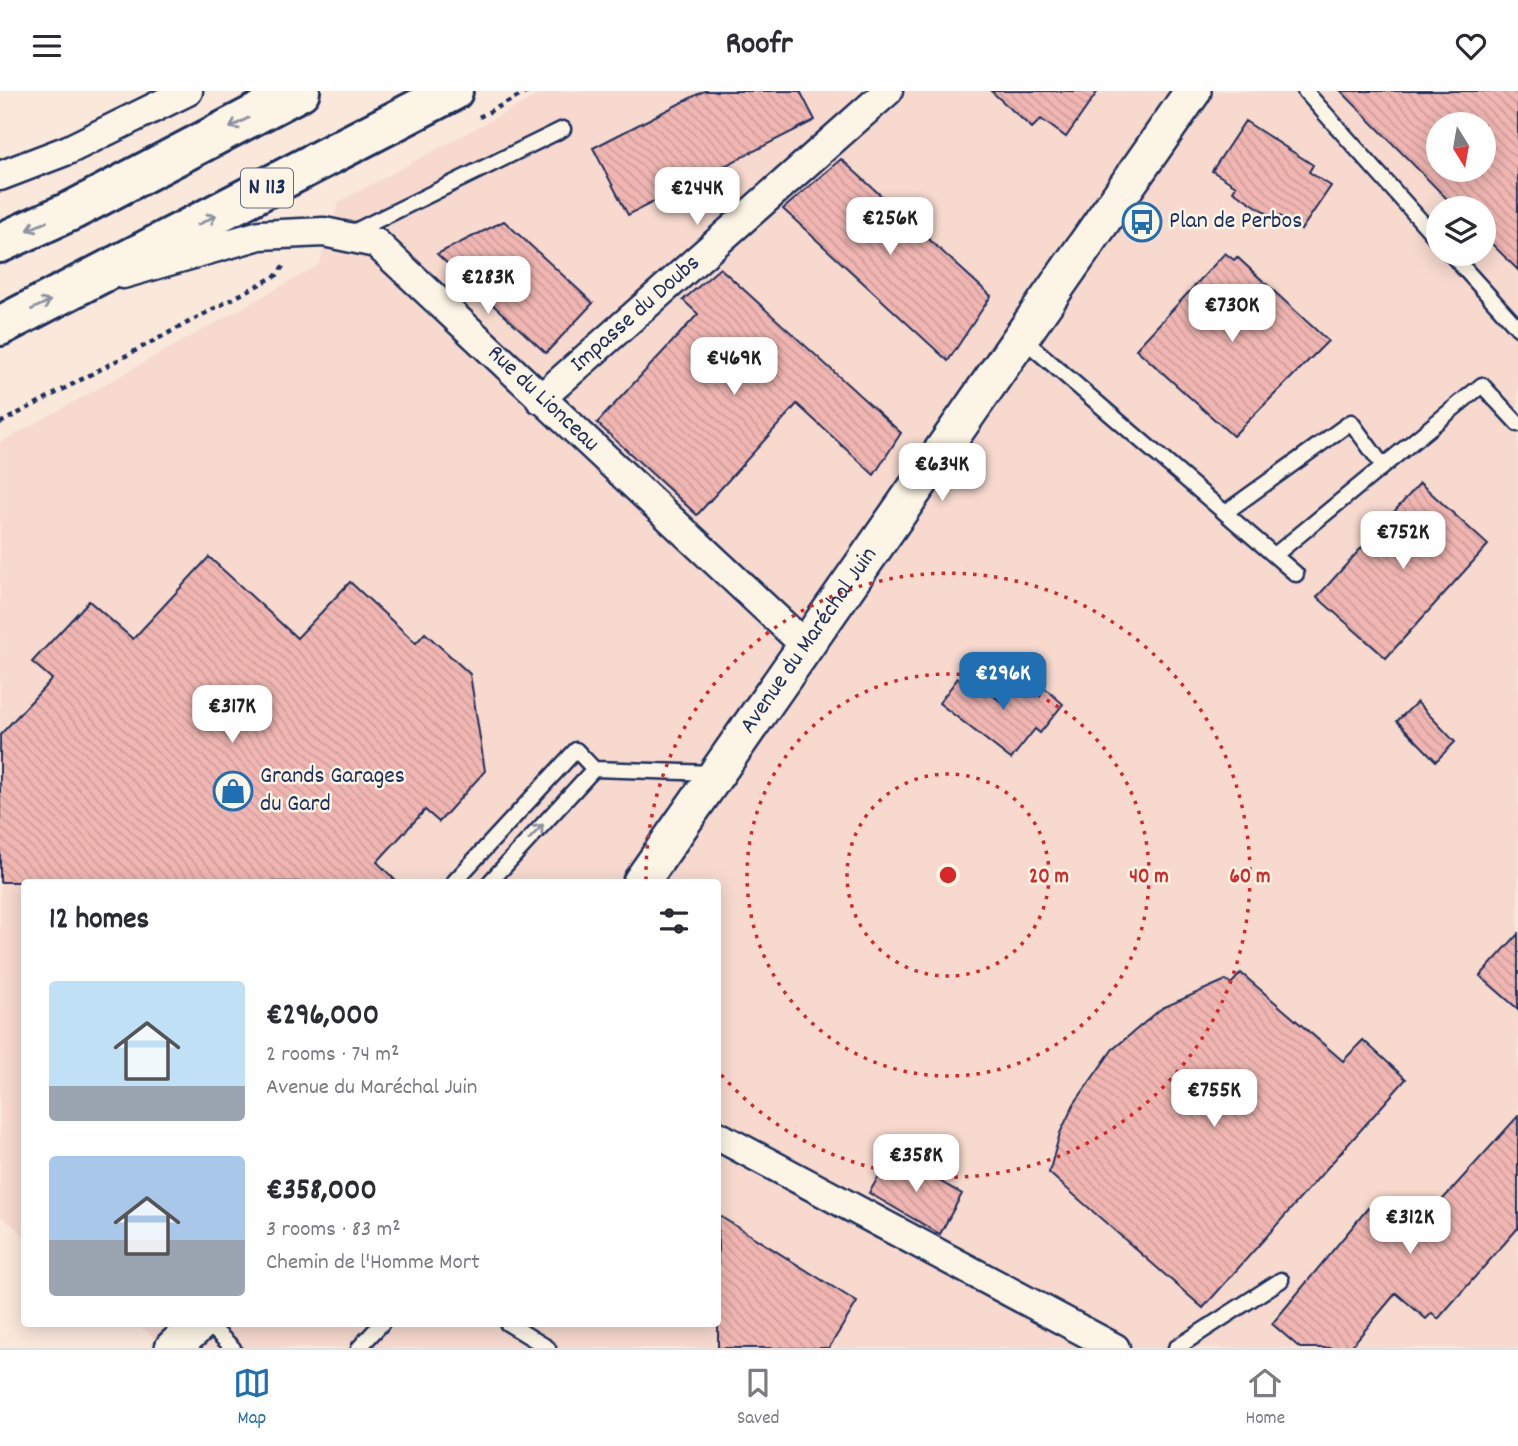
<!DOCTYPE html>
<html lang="en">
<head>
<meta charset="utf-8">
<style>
  body { margin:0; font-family:Dekko,sans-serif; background:#f2f2f3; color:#2b2b33; height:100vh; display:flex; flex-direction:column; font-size:26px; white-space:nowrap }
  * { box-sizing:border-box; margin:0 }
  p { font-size:23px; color:#7c7c81 }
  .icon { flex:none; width:38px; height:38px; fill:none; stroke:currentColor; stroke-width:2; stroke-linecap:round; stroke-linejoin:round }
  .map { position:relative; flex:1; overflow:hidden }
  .side { position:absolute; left:21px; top:788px; width:700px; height:448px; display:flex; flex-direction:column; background:#fff; border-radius:7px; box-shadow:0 4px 18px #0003 }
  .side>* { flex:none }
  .needle { width:46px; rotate:169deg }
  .tools { position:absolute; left:1426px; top:21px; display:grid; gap:14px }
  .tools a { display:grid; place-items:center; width:70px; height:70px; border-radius:50%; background:#fff; box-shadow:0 4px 18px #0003; font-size:35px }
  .price { position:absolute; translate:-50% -60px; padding:0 16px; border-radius:14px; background:#fff; color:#222; font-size:23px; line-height:46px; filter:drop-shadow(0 2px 4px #0008) }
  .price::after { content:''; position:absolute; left:50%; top:42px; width:21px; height:16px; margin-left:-10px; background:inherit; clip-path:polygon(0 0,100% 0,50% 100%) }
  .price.current { background:#1f6fb2; color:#fff }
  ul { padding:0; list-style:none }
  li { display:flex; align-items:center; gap:21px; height:175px; padding:0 28px }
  li span { display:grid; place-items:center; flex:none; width:196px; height:140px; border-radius:7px; color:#555 }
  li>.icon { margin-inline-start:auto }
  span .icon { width:84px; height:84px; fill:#fffc; stroke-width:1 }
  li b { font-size:30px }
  h2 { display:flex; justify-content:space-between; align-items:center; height:84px; padding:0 28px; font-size:30px }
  header { display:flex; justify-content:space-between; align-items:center; height:91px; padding:0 28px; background:#fff; font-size:32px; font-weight:800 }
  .tabs { display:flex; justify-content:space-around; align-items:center; height:98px; border-top:2px solid #e1e1e2; background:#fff; font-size:19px; color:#7c7c81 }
  .tabs a { display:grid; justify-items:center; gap:4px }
  .tabs .current { color:#1f6fb2 }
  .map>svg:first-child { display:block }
  .built { fill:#f7d9ce; fill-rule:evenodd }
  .building { fill:url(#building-back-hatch); stroke:#1b2f5e; stroke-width:2; fill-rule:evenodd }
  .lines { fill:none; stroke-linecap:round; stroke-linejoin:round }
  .service-casing { stroke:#1b2f5e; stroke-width:19 }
  .minor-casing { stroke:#1b2f5e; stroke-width:33 }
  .tertiary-casing { stroke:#1b2f5e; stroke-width:40 }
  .primary-casing { stroke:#1b2f5e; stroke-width:44 }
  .path { stroke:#1b2f5e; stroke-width:4.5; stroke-dasharray:5 5; stroke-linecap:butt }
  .service { stroke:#fcf5e5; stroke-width:14 }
  .minor { stroke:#fcf5e5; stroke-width:28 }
  .tertiary { stroke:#fcf5e5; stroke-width:35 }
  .primary { stroke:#fcf5e5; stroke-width:38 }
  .oneway { stroke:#8c92a2 }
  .ring { fill:none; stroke:#d62828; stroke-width:3.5; stroke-dasharray:3.5 7 }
  .labels { text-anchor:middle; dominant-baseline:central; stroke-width:5; stroke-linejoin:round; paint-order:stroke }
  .shield { fill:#fcf5e5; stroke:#5e6a86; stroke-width:2 }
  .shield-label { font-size:23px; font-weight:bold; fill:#1b2f5e }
  .poi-label { font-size:24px; fill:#1b2f5e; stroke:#fcf5e5; text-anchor:start }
  .street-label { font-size:24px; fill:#1b2f5e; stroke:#fcf5e5 }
  .centre { fill:#d62828; stroke:#fcf5e5; stroke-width:3.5 }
  .ring-label { font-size:21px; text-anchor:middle; font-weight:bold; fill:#d62828; stroke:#fcf5e5; stroke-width:5; stroke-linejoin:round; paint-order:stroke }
</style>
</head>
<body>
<header><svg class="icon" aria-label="menu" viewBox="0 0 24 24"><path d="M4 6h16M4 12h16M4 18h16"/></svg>Roofr<svg class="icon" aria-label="heart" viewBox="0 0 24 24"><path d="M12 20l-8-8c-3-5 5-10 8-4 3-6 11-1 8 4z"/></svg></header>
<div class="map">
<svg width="1518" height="1257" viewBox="0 0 1518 1257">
  <defs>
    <pattern id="building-back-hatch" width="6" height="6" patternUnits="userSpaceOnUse" patternTransform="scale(1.75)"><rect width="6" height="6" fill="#f1b6b1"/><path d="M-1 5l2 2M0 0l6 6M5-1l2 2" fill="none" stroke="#ce9d9b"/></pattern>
  </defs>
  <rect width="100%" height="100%" fill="#fae8db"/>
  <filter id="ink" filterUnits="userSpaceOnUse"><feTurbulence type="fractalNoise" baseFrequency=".0143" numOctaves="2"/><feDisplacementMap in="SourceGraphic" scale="14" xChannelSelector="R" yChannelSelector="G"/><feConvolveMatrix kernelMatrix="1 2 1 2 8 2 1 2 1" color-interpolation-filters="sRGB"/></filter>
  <g filter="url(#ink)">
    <!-- built -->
    <path class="built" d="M545 0H1518V1257H167L136 1232H718V791H24V1144L0 1124V352L319 174 339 111ZM1438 33H1484V79H1438ZM1438 117H1484V163H1438Z"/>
    <!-- building -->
    <path class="building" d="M704 0H800L815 29 628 124 593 57Z
      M991 0H1098L1066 46 1041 28 1032 37Z
      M1341 0H1518V179L1484 145V117H1456ZM1438 33H1484V79H1438Z
      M1245 30 1313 74 1309 81 1331 95 1301 139 1280 125 1277 129 1233 100 1236 95 1212 80Z
      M841 68 991 205 948 270 783 118Z
      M504 130 593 212 546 262 437 163Z
      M1225 162 1234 169 1237 166 1328 250 1233 345 1136 258Z
      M720 177 901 342 874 384 797 313 697 424 597 332 698 223 683 209Z
      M1420 392 1488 454 1386 567 1317 506Z
      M209 466 297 547 350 491 416 552 425 542 470 583 485 680 439 731 425 719 377 771 397 791H0V644L52 588 32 571 89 510 133 548Z
      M1028 582 1063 613 1040 642 1035 638 1011 668 939 612 958 587 969 596 975 590 1004 613Z
      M1417 611 1455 651 1436 670 1397 630Z
      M1518 843V918L1480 885Z
      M1241 882 1343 970 1363 949 1406 988 1203 1217 1049 1082 1060 1042 1074 1013 1112 959 1162 917 1226 889 1231 893Z
      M1518 1025V1137L1438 1228 1432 1222 1426 1228 1396 1202 1350 1257H1300L1272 1233 1368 1117 1406 1149Z
      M892 1063 962 1103 940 1143 869 1102Z
      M718 1124 857 1211 829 1257H718Z"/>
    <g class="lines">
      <defs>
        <path id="service" d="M1305 0 1438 149
          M349 143 563 38
          M1451 163 1518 237
          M1022 247 1296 483
          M1226 421 1351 331 1383 375
          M1276 463 1482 294 1518 333
          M594 678 713 682
          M454 791 576 659 594 678 490 791
          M207 1232 233 1257
          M507 1232 548 1257
          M359 1257 382 1232
          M1176 1257 1281 1189"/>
        <g id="minor">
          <path d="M0 85 68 59 188 0"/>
          <path id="s1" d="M123 183 260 144 324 141 376 152 807 556"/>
          <path id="s2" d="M540 308 888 0"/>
          <path d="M718 1045 1115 1257"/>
        </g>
        <g id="tertiary">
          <path id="s3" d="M641 791 1193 0"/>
          <path d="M173 1257 200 1232"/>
        </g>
        <path id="primary" d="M0 152 73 119 300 0
          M0 235 453 0"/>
      </defs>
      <!-- service casing -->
      <use href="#service" class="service-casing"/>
      <!-- minor casing -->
      <use href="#minor" class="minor-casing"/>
      <!-- tertiary casing -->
      <use href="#tertiary" class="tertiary-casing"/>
      <!-- primary casing -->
      <use href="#primary" class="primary-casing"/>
      <!-- path -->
      <path class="path" d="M479 26 529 0
        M0 332 277 184 283 175"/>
      <!-- service -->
      <use href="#service" class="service"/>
      <!-- minor -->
      <use href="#minor" class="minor"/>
      <!-- tertiary -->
      <use href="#tertiary" class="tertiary"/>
      <!-- primary -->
      <use href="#primary" class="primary"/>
    </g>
    <!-- one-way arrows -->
    <defs><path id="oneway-shaft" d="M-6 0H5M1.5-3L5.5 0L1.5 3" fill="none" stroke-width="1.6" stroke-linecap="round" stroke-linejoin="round" transform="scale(1.75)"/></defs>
    <g class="oneway">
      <use href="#oneway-shaft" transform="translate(239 32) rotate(152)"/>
      <use href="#oneway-shaft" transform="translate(207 129) rotate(-28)"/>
      <use href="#oneway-shaft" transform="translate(37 135) rotate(156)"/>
      <use href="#oneway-shaft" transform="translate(41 214) rotate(-26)"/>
      <use href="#oneway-shaft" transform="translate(536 741) rotate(-47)"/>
    </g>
  </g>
  <!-- distance rings -->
  <g class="ring">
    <circle cx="948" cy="784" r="101"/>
    <circle cx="948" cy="784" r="201"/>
    <path d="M646 789A302 302 0 1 1 718 980"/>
  </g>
  <!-- icons -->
  <defs>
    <symbol id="bus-ring" viewBox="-11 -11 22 22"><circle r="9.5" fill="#fcf5e5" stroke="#1f6fb2" stroke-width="1.5"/><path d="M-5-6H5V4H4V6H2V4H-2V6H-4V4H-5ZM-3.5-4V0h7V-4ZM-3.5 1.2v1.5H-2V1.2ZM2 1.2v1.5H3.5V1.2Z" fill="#1f6fb2"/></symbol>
    <symbol id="shop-ring" viewBox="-11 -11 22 22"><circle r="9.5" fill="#fcf5e5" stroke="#1f6fb2" stroke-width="1.5"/><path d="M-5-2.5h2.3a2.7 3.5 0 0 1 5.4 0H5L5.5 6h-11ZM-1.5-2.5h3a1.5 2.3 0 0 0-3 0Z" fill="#1f6fb2"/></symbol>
  </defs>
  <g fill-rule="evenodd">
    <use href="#bus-ring" x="1120" y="109" width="44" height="44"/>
    <use href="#shop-ring" x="211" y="678" width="44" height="44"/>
  </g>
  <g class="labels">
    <!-- shield labels -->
    <rect class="shield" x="241" y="77.5" width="52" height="39" rx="5"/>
    <g class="shield-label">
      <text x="267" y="97">N 113</text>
    </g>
    <!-- poi labels -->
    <g class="poi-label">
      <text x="1169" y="131">Plan de Perbos</text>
      <text x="260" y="686">Grands Garages<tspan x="260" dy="28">du Gard</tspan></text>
    </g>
    <!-- street labels -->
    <g class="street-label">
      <text stroke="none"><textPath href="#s2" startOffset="128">Impasse du Doubs</textPath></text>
      <text stroke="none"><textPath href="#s1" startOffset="488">Rue du Lionceau</textPath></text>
      <text stroke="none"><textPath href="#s3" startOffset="294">Avenue du Maréchal Juin</textPath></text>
    </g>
  </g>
  <circle cx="948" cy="784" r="10" class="centre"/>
  <g class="ring-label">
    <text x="1049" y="791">20 m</text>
    <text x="1149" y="791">40 m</text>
    <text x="1250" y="791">60 m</text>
  </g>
</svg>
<div class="tools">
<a><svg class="needle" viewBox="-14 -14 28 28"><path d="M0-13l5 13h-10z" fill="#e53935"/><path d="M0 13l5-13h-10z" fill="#7c7c81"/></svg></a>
<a><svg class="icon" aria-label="layers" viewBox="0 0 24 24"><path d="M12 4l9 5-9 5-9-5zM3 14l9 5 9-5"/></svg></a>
</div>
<b class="price" style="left:697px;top:136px">€244K</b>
<b class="price" style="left:890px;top:166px">€256K</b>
<b class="price" style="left:488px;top:225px">€283K</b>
<b class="price" style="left:1232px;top:253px">€730K</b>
<b class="price" style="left:734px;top:306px">€469K</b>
<b class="price" style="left:942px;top:412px">€634K</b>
<b class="price" style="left:1403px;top:480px">€752K</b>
<b class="price current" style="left:1003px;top:621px">€296K</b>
<b class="price" style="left:232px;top:654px">€317K</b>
<b class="price" style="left:1214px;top:1038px">€755K</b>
<b class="price" style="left:916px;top:1103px">€358K</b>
<b class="price" style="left:1410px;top:1165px">€312K</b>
<section class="side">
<h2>12 homes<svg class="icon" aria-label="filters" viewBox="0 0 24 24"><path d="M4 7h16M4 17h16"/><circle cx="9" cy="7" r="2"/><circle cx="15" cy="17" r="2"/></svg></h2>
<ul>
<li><span style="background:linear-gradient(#bfe0f5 75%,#9aa5b1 0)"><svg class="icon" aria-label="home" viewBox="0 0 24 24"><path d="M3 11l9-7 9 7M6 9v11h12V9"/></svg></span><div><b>€296,000</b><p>2 rooms · 74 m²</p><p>Avenue du Maréchal Juin</p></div></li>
<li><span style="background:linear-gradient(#a9c7e8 60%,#9aa5b1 0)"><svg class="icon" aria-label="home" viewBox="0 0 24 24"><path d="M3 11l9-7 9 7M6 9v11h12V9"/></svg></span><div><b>€358,000</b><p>3 rooms · 83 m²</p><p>Chemin de l'Homme Mort</p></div></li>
</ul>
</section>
</div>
<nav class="tabs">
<a class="current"><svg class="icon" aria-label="map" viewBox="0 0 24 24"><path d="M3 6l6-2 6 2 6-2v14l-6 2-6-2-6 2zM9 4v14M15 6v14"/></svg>Map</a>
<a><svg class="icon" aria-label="saved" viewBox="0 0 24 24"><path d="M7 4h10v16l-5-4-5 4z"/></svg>Saved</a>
<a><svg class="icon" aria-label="home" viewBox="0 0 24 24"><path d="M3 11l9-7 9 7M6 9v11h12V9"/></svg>Home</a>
</nav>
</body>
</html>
